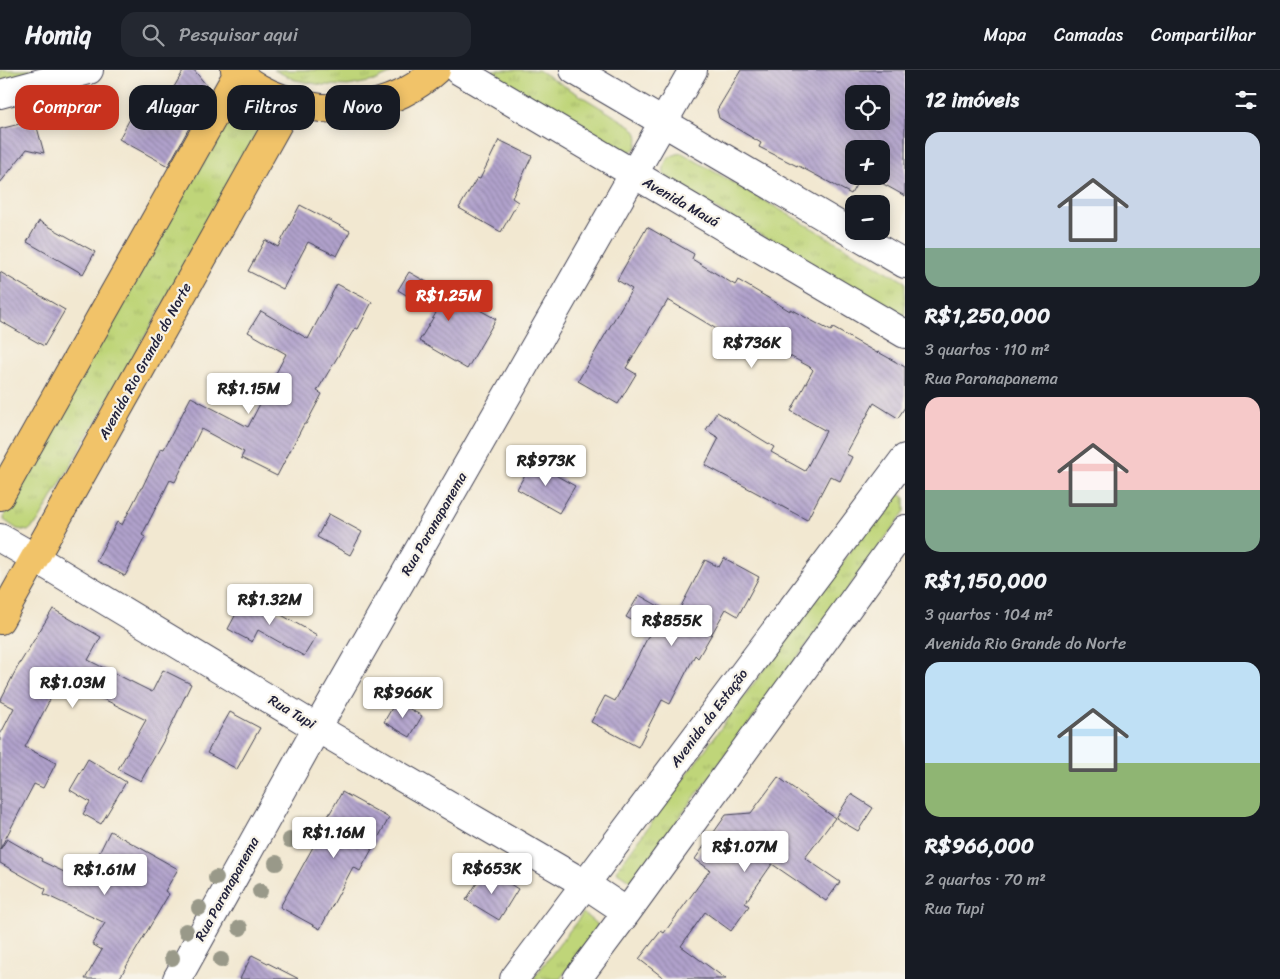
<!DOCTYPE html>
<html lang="pt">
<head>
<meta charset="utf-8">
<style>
  body { margin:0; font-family:Sriracha,sans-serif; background:#242831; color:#f1f3f6; height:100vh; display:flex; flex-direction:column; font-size:19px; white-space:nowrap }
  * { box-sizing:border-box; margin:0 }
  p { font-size:16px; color:#9ea1a6 }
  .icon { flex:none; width:28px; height:28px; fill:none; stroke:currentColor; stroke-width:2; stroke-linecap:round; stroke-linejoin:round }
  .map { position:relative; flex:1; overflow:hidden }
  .sheet { display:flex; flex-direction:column; background:#171b24; width:375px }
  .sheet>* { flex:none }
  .top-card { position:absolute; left:15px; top:15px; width:475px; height:45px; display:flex; gap:10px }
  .fabs { position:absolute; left:845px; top:15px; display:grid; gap:10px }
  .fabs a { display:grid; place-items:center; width:45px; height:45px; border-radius:10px; background:#171b24; box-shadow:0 2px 12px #0003; font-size:25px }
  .price { position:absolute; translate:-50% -42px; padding:0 11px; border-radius:5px; background:#fff; color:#222; font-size:16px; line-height:32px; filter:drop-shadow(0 1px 2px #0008) }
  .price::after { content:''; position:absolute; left:50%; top:30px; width:15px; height:11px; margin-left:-8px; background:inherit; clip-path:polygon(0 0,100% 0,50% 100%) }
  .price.current { background:#c8321e; color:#fff }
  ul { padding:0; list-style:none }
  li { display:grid; align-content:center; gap:10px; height:265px; padding:0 20px }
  li span { display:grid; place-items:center; height:155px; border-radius:15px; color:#555 }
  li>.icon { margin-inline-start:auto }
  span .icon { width:90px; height:90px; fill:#fffc; stroke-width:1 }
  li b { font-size:21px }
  h2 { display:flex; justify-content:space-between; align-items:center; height:60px; padding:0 20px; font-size:21px }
  .pill { padding:0 18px; border-radius:15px; background:#171b24; box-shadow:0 2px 12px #0003; font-size:18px; line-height:45px }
  .pill.current { background:#c8321e; color:#fff }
  header { display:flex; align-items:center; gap:30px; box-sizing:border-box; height:70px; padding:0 25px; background:#171b24; border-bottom:1px solid #363941 }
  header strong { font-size:24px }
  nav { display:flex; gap:28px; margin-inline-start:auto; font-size:18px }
  .search { width:350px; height:45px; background:#242831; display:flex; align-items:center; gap:12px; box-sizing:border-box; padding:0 18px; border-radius:15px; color:#9ea1a6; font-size:19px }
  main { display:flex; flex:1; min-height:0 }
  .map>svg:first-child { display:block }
  .park { fill:url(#park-tufts); stroke:#707c5a }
  .building { fill:url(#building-back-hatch); fill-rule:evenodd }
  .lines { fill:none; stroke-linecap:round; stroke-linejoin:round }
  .minor-casing { stroke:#414052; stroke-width:30 }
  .major-casing { stroke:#414052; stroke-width:30 }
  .minor { stroke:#fff; stroke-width:28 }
  .major { stroke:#f1c369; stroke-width:28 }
  .tree { fill:#999989 }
  .labels { text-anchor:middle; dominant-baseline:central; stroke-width:4.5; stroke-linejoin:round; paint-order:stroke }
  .street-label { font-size:14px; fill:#22223b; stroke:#f7f3e8 }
</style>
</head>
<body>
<header>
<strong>Homiq</strong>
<div class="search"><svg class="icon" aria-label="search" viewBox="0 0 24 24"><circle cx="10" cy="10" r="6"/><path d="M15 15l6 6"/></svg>Pesquisar aqui</div>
<nav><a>Mapa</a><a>Camadas</a><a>Compartilhar</a></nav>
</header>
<main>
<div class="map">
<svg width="905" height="909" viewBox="0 0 905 909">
  <defs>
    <pattern id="park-tufts" width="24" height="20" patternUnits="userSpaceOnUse" patternTransform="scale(1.25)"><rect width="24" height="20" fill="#bfd579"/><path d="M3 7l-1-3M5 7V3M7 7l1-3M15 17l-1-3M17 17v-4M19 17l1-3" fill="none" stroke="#a4b76a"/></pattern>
    <pattern id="building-back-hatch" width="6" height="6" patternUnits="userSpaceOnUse" patternTransform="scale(1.25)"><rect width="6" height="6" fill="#b1a2cc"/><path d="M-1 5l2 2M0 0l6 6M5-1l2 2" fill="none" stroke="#9084a7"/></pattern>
  </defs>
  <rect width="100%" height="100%" fill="#f7f3e8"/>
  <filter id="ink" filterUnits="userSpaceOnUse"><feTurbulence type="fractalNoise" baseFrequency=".02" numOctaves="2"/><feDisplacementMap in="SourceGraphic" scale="10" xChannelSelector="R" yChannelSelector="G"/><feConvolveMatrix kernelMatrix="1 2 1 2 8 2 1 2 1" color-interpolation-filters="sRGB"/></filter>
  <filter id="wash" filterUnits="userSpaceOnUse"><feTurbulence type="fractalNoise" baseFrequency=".0096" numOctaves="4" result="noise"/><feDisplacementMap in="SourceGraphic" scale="20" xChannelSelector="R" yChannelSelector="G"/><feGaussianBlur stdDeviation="1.12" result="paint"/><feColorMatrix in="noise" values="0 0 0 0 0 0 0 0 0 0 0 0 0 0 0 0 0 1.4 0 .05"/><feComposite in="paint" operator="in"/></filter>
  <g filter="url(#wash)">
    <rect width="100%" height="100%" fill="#f2e8d1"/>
    <!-- park -->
    <path class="park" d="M0 0H50L0 14Z
      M274 0H399L374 11 348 16 322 15 295 10Z
      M493 0H538L631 56C639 64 639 68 636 78L627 83 618 81 494 7Z
      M237 40 252 43 258 52 262 63 38 452 28 461 17 459 4 450 6 433 226 48Z
      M682 83 905 212V249L665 109C661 94 667 85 682 83Z
      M895 421 905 428V441L632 812 616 801Z
      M583 843 599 856 560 909H533Z"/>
    <g id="blocks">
      <!-- building -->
      <path class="building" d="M184 0H194L210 20 168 96 119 69 138 34 149 40 161 18 171 22Z
        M741 0H905V126L869 106H881V79H854V106H861L851 124 797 95V96L759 77 761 73 719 48 717 40ZM854 24H881V51H854Z
        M35 50 44 83 27 79 0 113V59Z
        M499 70 532 86 512 128 518 132 501 162 459 138 477 108 480 109Z
        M300 135 350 161 337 186 308 172 283 219 248 201 265 170 278 177Z
        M39 151 95 182 83 204 27 172Z
        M647 157 694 184 692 189 735 215 738 210 790 241V239L831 261 833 258 877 283 878 282 905 297V337L898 348 874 333 846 384 852 387 840 411 830 406 807 450 705 395 719 368 706 360 717 342 774 377 771 382 805 401 826 361 791 341 813 300 810 297 762 271 755 282 668 230 664 237H663L626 298 636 304 618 334 578 311 632 219 617 210Z
        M0 202 65 240 44 276 0 251Z
        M409 202 446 223 447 222 496 249 467 299 419 271 436 243 398 220Z
        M337 214 372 232 358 259 355 258 317 321 322 324 306 354H304L277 406 241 388 244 382 201 359 175 412 170 410 142 465 145 467 125 506 96 491 117 452 122 455 141 418H142L161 378 164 379 191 327 248 357 286 284 248 262 261 241 308 269Z
        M532 392 575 416 559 443 517 419Z
        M329 444 362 462 350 485 317 467Z
        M724 488 759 507 738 546 726 539 698 588 695 585 670 634 662 630 638 677 591 652 605 626 615 631 651 561 626 547 639 525 676 546 705 490 719 497Z
        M246 525 270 537 269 538 317 565 304 586 258 560 252 572 228 559Z
        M53 539 101 567 88 590 152 622 163 600 191 614 165 668 141 711 118 699 146 650 77 616 62 607 25 677 56 693 43 718 34 714 0 779V665L14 638 0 631 17 598Z
        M396 631 422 646 410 667 384 652Z
        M230 642 260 658 237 699 207 683Z
        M88 689 126 712 101 754 83 744 90 732 70 720Z
        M778 707 835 748 805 788 840 812 826 831 772 794 745 833 749 836 731 861 705 842 681 876 726 909H665L639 889 661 861 664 863 710 800 695 789 726 745 751 743Z
        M342 722 389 748 360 801 353 797 320 859 280 837 313 777 311 776Z
        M851 724 873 738 858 761 836 748Z
        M110 761 178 799 165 821 169 824 119 909H85L102 880 92 874 105 853 44 824 46 819 0 793V780L7 769 42 789 41 791 85 812Z
        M486 799 518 819 499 850 466 830Z
        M252 885 299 909H240Z"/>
    </g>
  </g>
  <g filter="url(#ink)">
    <use href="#blocks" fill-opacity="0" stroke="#414052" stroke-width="1"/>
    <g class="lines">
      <defs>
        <path id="minor" d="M458 0 905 264
          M574 0 905 194
          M0 24 89 0
          M0 468 35 488 317 658 585 814 627 842
          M177 909 317 658 693 0
          M514 909 905 388
          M577 909 627 842 905 459"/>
        <path id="major" d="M235 0C248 13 264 22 281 28 333 49 395 38 436 0
          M0 426 238 3
          M0 550 290 32"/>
      </defs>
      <!-- minor casing -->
      <use href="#minor" class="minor-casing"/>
      <!-- major casing -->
      <use href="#major" class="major-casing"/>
      <!-- minor -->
      <use href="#minor" class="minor"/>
      <!-- major -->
      <use href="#major" class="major"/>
    </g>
    <!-- trees -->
    <g class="tree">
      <circle cx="290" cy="770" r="8"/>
      <circle cx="276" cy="793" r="8"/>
      <circle cx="216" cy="808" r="8"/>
      <circle cx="260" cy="821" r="8"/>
      <circle cx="199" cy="838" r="8"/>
      <circle cx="240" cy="858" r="8"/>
      <circle cx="186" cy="861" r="8"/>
      <circle cx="172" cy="888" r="8"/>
      <circle cx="221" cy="890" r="8"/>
    </g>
  </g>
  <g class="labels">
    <!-- street labels -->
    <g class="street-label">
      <text transform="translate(681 132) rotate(30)">Avenida Mauá</text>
      <text transform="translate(145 291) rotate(-61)">Avenida Rio Grande do Norte</text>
      <text transform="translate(434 454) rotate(-60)">Rua Paranapanema</text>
      <text transform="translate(292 642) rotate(31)">Rua Tupi</text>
      <text transform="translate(709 648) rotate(-53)">Avenida da Estação</text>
      <text transform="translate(227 819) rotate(-61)">Rua Paranapanema</text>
    </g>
  </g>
</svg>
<div class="fabs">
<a><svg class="icon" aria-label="locate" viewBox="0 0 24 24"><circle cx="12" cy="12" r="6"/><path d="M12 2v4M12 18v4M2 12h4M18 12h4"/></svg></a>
<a>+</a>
<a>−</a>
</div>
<b class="price current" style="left:449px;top:252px">R$1.25M</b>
<b class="price" style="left:752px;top:299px">R$736K</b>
<b class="price" style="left:249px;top:345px">R$1.15M</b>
<b class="price" style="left:546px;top:417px">R$973K</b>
<b class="price" style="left:270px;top:556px">R$1.32M</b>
<b class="price" style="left:672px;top:577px">R$855K</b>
<b class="price" style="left:73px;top:639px">R$1.03M</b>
<b class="price" style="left:403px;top:649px">R$966K</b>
<b class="price" style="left:334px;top:789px">R$1.16M</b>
<b class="price" style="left:745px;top:803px">R$1.07M</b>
<b class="price" style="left:492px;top:825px">R$653K</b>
<b class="price" style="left:105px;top:826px">R$1.61M</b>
<div class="top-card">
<a class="pill current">Comprar</a>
<a class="pill">Alugar</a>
<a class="pill">Filtros</a>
<a class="pill">Novo</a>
</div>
</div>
<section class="sheet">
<h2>12 imóveis<svg class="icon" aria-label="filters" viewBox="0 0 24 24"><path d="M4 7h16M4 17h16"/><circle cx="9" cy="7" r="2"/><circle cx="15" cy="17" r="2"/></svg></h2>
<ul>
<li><span style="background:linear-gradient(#c9d6e8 75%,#7fa58c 0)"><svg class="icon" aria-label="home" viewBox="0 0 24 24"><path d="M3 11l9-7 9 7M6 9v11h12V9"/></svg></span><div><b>R$1,250,000</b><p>3 quartos · 110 m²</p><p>Rua Paranapanema</p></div></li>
<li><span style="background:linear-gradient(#f6c9c9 60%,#7fa58c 0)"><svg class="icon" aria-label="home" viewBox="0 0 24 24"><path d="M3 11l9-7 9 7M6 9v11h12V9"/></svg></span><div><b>R$1,150,000</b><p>3 quartos · 104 m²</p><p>Avenida Rio Grande do Norte</p></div></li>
<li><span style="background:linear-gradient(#bfe0f5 65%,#8fb573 0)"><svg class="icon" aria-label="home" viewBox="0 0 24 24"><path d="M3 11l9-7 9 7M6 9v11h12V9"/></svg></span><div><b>R$966,000</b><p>2 quartos · 70 m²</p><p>Rua Tupi</p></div></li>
</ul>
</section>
</main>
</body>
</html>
